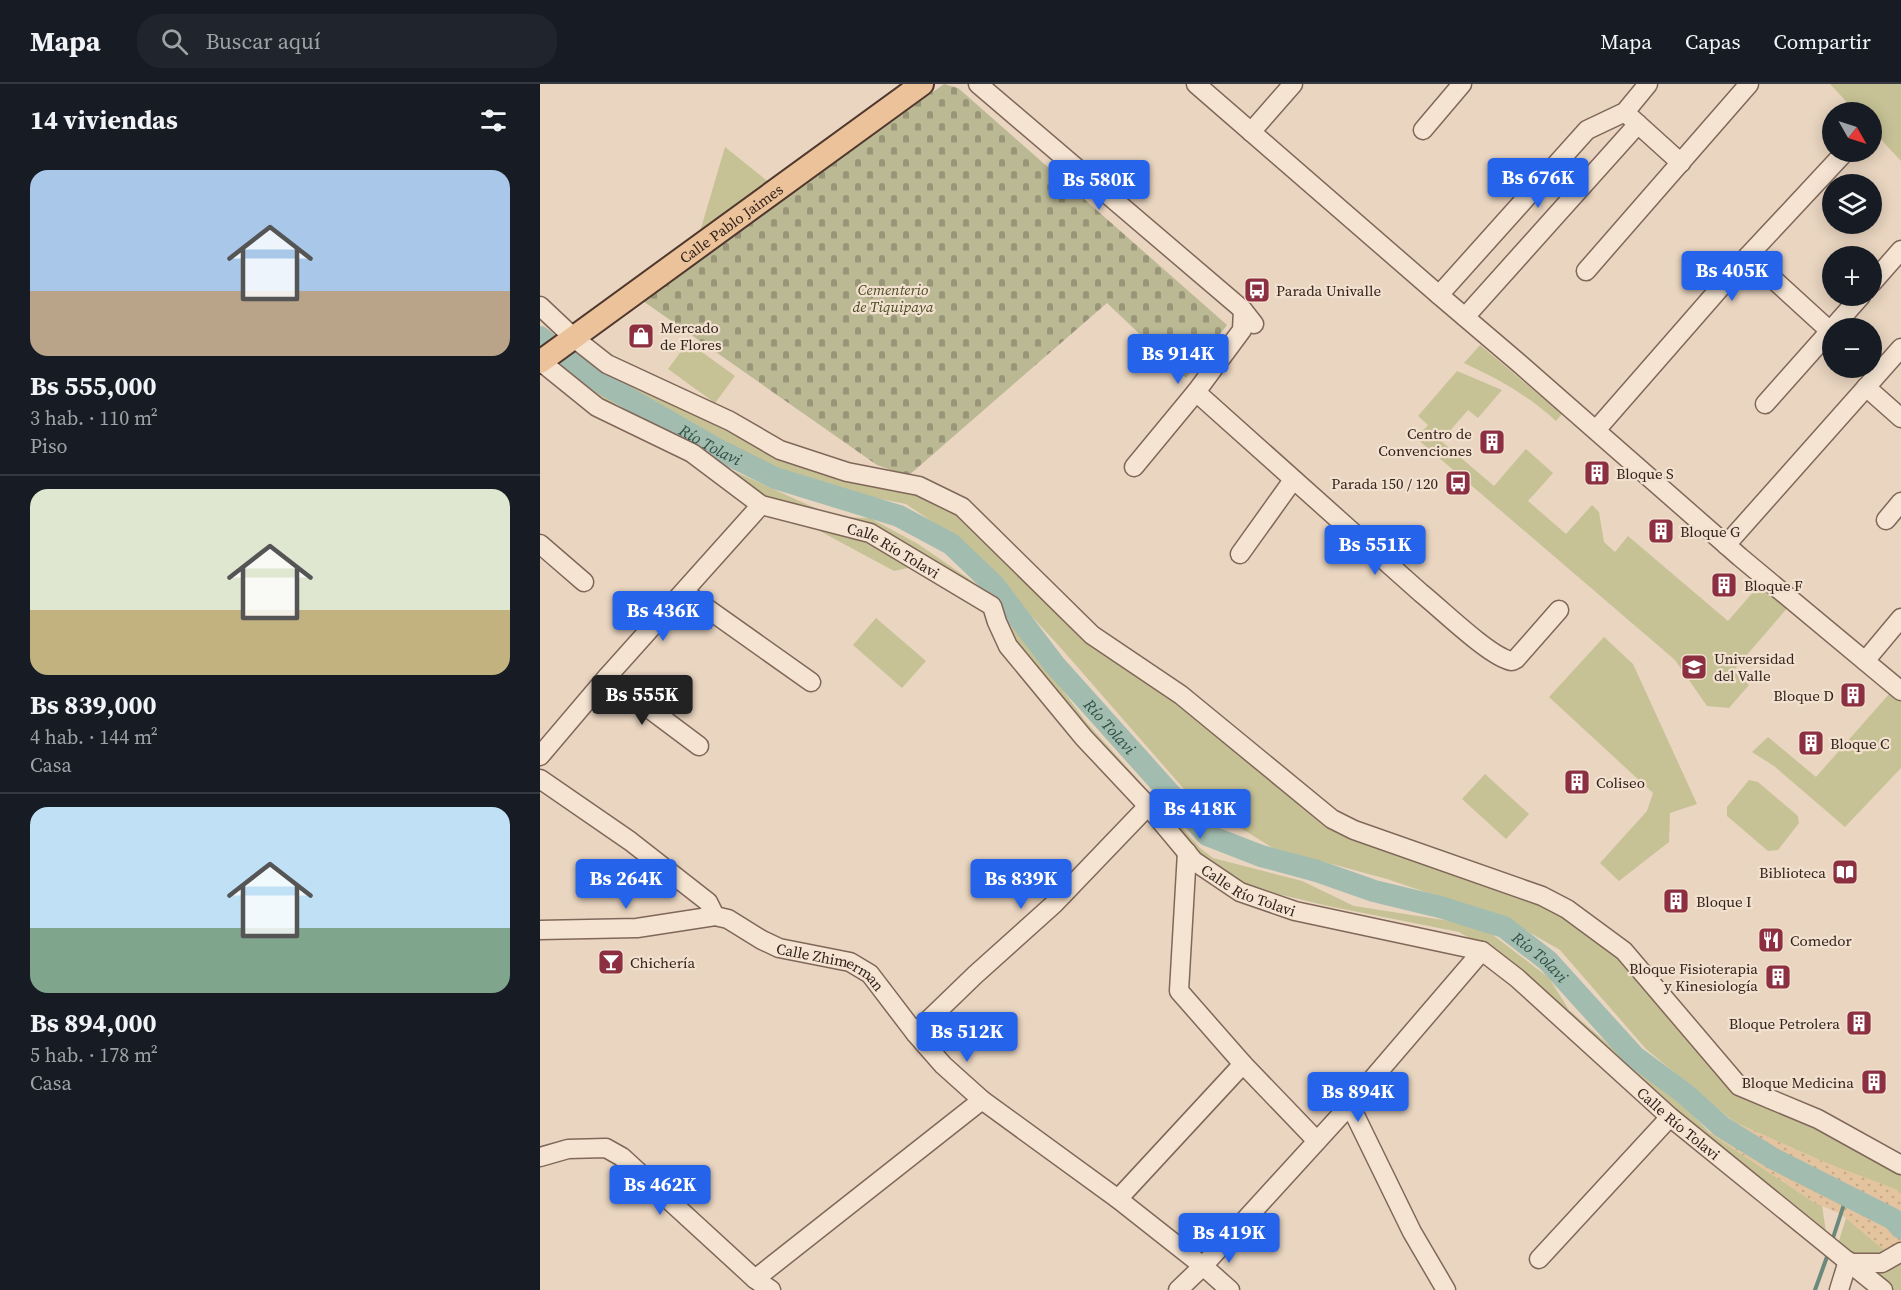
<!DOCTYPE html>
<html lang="es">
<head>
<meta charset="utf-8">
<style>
  body { margin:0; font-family:"Source Serif 4",serif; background:#20242c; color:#f1f3f6; height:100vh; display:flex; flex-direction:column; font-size:22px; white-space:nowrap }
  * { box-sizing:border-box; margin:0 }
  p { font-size:20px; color:#9ea1a6 }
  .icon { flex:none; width:33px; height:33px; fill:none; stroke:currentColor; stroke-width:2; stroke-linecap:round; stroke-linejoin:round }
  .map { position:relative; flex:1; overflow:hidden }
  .panel { display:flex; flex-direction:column; background:#171b24; width:540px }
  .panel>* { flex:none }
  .needle { width:39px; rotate:129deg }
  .buttons { position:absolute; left:1282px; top:18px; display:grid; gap:12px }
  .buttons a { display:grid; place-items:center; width:60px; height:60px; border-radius:50%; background:#171b24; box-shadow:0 3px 15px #0003; font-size:30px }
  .price { position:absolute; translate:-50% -51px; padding:0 14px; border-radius:6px; background:#2563eb; color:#fff; font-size:20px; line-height:39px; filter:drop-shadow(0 2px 3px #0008) }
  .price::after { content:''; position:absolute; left:50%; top:36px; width:18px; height:14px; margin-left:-9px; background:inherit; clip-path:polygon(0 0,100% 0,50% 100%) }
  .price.active { background:#222; color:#fff }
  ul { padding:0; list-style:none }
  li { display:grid; align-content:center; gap:12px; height:318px; padding:0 30px }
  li+li { border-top:2px solid #363941 }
  li span { display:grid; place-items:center; height:186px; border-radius:18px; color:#555 }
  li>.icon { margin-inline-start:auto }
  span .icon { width:108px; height:108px; fill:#fffc; stroke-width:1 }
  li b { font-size:26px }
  h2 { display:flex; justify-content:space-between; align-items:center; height:72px; padding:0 30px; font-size:26px }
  header { display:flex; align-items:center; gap:36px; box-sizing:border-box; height:84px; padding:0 30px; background:#171b24; border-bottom:2px solid #363941 }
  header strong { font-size:28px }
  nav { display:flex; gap:33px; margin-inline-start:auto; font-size:21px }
  .search { width:420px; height:54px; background:#20242c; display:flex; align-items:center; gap:15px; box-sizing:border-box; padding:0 21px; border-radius:24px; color:#9ea1a6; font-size:22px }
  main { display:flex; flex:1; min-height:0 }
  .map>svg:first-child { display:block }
  .green { fill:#c6c295 }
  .sand { fill:url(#sand-dots) }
  .cemetery { fill:url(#cemetery-stones) }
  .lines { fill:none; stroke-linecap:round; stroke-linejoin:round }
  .stream { stroke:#6b897c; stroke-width:4 }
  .river { stroke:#a3bcb0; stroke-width:22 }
  .minor-casing { stroke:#81675a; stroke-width:21 }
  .major-casing { stroke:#4f372e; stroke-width:26 }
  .minor { stroke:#f5e4d2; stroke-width:18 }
  .major { stroke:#ebc29a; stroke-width:22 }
  .labels { text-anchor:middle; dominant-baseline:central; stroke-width:4.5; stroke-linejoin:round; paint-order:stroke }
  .street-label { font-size:15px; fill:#32231d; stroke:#f2e1cf }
  .park-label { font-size:15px; font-style:italic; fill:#4a4d25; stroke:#f2e1cf }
  .poi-label { font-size:15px; fill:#32231d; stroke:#f2e1cf; text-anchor:start }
  .water-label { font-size:16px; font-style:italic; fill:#2d5047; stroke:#f2e1cf }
</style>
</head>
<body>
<header>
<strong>Mapa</strong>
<div class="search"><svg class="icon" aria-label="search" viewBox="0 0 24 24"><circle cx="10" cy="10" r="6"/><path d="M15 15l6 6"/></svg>Buscar aquí</div>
<nav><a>Mapa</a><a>Capas</a><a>Compartir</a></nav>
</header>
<main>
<section class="panel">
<h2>14 viviendas<svg class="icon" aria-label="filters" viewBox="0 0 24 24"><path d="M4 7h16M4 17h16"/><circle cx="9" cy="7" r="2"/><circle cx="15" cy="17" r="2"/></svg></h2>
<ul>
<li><span style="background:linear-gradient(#a9c7e8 65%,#b9a48a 0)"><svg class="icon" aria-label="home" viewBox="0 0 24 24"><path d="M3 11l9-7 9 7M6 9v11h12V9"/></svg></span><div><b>Bs 555,000</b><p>3 hab. · 110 m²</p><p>Piso</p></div></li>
<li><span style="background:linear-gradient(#dfe7d0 65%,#c2b280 0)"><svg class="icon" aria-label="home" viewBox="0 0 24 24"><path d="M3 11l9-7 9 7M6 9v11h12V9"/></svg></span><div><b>Bs 839,000</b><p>4 hab. · 144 m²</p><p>Casa</p></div></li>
<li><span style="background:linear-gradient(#bfe0f5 65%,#7fa58c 0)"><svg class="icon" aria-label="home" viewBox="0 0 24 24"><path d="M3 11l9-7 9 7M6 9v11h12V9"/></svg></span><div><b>Bs 894,000</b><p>5 hab. · 178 m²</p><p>Casa</p></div></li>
</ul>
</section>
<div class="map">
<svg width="1361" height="1206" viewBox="0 0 1361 1206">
  <defs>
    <pattern id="sand-dots" width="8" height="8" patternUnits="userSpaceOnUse" patternTransform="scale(1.5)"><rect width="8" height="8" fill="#e4c49f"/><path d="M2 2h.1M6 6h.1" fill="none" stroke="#c4a888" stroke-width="1.8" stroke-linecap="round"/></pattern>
    <pattern id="cemetery-stones" width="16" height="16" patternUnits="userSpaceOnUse" patternTransform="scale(1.5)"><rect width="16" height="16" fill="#bbb894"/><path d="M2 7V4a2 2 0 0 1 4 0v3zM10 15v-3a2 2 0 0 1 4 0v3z" fill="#999578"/></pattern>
  </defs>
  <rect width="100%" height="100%" fill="#e9d5c0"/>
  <!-- green -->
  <path class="green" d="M1290 0H1361V77L1332 46V28H1316Z
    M185 63 231 100 159 151Z
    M148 258 195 292 175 319 128 285Z
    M940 261 1022 330 1016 337C986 310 960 296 924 279Z
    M31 270 43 273 67 287 238 373 381 408 417 429 765 724 1021 828 1073 868 1188 1001 1280 1043 1361 1089V1111L1357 1106 1286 1079 1194 1038 1106 965 1020 866 968 836 847 795 733 764 651 713 520 563 424 459 366 420 296 406 237 390 52 288Z
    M20 276 78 322 119 338 167 367 189 385 295 433 330 434 378 460 454 512 546 638 660 764 673 774 762 797 814 822 910 837 949 848 1009 894 1029 926 1091 980 1129 1007 1170 1049 1275 1119 1282 1121 1287 1155 1178 1067 1117 1007 1084 984 946 864 919 848 788 822 717 805 666 781 472 558 461 534 390 479 354 487 224 417 60 320 23 289Z
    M917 287 962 306 938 334 928 326 901 357 954 402 986 365 1013 389 988 417 1026 450 1052 421 1059 428 1064 458 1075 468 1088 452 1188 537 1221 499 1249 522 1193 587 1209 601 1189 624 1167 622 1135 576 876 354 888 341 878 332Z
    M336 534 386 577 362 604 313 561Z
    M1064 553 1093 580 1157 720 1130 729 1129 758 1079 797 1060 779 1107 727 1113 709 1009 613Z
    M1350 609 1361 618V684L1305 743 1234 682 1212 668 1228 653 1276 693Z
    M945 690 989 730 966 755 922 715Z
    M1209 696 1218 698 1258 732 1259 739 1238 766 1228 767 1187 732V723Z
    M1306 1134 1361 1180V1206H1349L1298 1160Z"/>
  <!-- sand -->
  <path class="sand" d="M1194 1038 1286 1079 1357 1106 1361 1111V1180L1301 1130 1275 1119 1170 1049Z"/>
  <!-- cemetery -->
  <path class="cemetery" d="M404 0 418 4 687 241 646 294 567 219 368 392 337 381 103 217Z"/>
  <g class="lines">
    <!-- stream -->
    <path class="stream" d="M1292 1157 1307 1111
      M1275 1206 1288 1170"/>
    <!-- river -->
    <path class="river" id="s1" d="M0 253 48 291 175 364 235 394 359 432 411 460 454 501 514 580 667 751 721 772 777 787 834 807 900 823 964 843 1008 877 1094 972 1144 1009 1182 1043 1234 1075 1353 1135 1361 1144"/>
    <defs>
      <g id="minor">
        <path d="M438 0 703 226 714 240"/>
        <path d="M656 0 899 211 980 280 1200 473 1361 607"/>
        <path d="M1089 32 1141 79"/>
        <path d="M883 46 922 0"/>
        <path d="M711 48 753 0"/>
        <path d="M1208 172 1290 247"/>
        <path d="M1046 187 1209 0"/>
        <path d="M1332 199 1361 166"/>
        <path d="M899 211 1047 46 1085 28 1108 0"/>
        <path d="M0 222 34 254 67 280 190 337 240 366 307 388 379 402 422 423 552 551 641 611 792 735 814 746 1002 812 1027 825 1084 867 1199 1002 1278 1035 1361 1081"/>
        <path d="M925 233 1098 40"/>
        <path id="s2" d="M0 277 57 323 152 369 221 421 330 449 452 522 457 538 468 562 544 654 608 722 654 777 700 808 755 827 942 867 977 894 1130 1033 1343 1206"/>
        <path d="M1326 303 1361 334"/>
        <path d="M656 308C730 375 806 442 881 509 901 525 946 569 968 576 972 578 972 577 976 575L1019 526"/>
        <path d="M1225 320 1321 212"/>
        <path d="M1056 346 1208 172 1305 68"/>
        <path d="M594 383 656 308 702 246 703 226"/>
        <path d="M1346 436 1361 418"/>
        <path d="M0 460 44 498"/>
        <path d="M1186 461 1361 264"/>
        <path d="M700 470 753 396"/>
        <path d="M144 508 271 598"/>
        <path d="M1325 577 1361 534"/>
        <path d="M67 593 159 662"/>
        <path d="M0 672 67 593 221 421"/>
        <path d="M0 695 90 757 168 818 175 832"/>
        <path d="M647 768 639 907 703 980 777 1057"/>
        <path id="s3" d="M0 846 97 844 175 832 188 835 222 856 239 864 310 878 330 890 375 949 403 981 442 1016 578 1115 663 1182 690 1206"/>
        <path d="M375 949 435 891 514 820 608 722"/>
        <path d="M810 1021 872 1148 906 1206"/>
        <path d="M0 1073 28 1065 66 1064 82 1073 215 1195 231 1206"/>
        <path d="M578 1115 703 980"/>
        <path d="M999 1175 1130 1033"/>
        <path d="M215 1195 442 1016"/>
        <path d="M638 1206 663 1182 810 1021 942 867"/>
        <path d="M1299 1206 1308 1177 1312 1179H1342L1361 1168"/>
      </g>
      <g id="major">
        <path id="s4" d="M0 278 382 0"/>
      </g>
    </defs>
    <!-- minor casing -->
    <use href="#minor" class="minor-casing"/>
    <!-- major casing -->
    <use href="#major" class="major-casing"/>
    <!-- minor -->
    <use href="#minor" class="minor"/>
    <!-- major -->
    <use href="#major" class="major"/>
  </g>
  <!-- icons -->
  <defs>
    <symbol id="bus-square" viewBox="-11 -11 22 22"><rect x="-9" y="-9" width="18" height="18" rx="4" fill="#8b2f41" stroke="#f2e1cf"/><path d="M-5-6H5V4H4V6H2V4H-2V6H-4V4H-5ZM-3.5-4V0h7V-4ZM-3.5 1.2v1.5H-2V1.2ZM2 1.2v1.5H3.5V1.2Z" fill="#fff"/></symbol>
    <symbol id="shop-square" viewBox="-11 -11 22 22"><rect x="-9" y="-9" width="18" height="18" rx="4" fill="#8b2f41" stroke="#f2e1cf"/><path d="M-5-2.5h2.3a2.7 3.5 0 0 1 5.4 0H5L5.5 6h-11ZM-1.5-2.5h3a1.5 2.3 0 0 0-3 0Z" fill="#fff"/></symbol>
    <symbol id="building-square" viewBox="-11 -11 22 22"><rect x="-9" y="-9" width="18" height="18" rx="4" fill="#8b2f41" stroke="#f2e1cf"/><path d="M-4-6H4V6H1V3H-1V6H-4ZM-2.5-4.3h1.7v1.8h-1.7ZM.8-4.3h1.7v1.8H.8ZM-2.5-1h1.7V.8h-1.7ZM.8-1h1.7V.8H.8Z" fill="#fff"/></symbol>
    <symbol id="university-square" viewBox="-11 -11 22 22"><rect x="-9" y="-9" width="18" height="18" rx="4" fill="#8b2f41" stroke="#f2e1cf"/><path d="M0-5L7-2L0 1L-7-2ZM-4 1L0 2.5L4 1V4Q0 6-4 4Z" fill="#fff"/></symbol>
    <symbol id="library-square" viewBox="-11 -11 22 22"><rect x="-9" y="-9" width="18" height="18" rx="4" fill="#8b2f41" stroke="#f2e1cf"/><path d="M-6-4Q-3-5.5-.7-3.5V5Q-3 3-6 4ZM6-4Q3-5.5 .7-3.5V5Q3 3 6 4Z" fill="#fff"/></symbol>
    <symbol id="restaurant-square" viewBox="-11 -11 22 22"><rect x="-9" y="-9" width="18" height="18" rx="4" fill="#8b2f41" stroke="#f2e1cf"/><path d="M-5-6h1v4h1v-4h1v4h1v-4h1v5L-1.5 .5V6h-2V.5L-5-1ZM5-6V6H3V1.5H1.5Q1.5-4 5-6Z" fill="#fff"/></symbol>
    <symbol id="bar-square" viewBox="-11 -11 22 22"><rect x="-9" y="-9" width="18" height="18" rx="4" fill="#8b2f41" stroke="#f2e1cf"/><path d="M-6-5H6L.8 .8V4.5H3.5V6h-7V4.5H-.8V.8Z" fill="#fff"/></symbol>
  </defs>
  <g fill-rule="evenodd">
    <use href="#bus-square" x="702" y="191" width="30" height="30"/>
    <use href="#shop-square" x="86" y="237" width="30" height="30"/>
    <use href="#building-square" x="937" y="343" width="30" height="30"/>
    <use href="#building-square" x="1042" y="374" width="30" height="30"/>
    <use href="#bus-square" x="903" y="384" width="30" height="30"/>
    <use href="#building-square" x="1106" y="432" width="30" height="30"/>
    <use href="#building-square" x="1169" y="486" width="30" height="30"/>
    <use href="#university-square" x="1139" y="568" width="30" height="30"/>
    <use href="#building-square" x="1298" y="596" width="30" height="30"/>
    <use href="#building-square" x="1256" y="644" width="30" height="30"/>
    <use href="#building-square" x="1022" y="683" width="30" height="30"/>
    <use href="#library-square" x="1290" y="773" width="30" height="30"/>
    <use href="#building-square" x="1121" y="802" width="30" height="30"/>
    <use href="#restaurant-square" x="1216" y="841" width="30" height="30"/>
    <use href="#bar-square" x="56" y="863" width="30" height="30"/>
    <use href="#building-square" x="1223" y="878" width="30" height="30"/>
    <use href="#building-square" x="1304" y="924" width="30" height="30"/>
    <use href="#building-square" x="1319" y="983" width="30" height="30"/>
  </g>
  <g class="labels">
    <!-- street labels -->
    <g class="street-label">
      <text stroke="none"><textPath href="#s4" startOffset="236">Calle Pablo Jaimes</textPath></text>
      <text stroke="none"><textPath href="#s2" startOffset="406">Calle Río Tolavi</textPath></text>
      <text stroke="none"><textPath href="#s2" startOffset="910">Calle Río Tolavi</textPath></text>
      <text stroke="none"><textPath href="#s3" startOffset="304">Calle Zhimerman</textPath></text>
      <text stroke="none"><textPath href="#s2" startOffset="1414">Calle Río Tolavi</textPath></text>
    </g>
    <!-- park labels -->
    <g class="park-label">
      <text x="353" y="205">Cementerio<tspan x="353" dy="17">de Tiquipaya</tspan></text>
    </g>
    <!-- poi labels -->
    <g class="poi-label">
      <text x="736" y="206">Parada Univalle</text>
      <text x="120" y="243">Mercado<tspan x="120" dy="17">de Flores</tspan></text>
      <text x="932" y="349" text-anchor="end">Centro de<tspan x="932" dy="17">Convenciones</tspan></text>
      <text x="1076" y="389">Bloque S</text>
      <text x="898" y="399" text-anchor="end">Parada 150 / 120</text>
      <text x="1140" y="447">Bloque G</text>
      <text x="1204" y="501">Bloque F</text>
      <text x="1174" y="574">Universidad<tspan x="1174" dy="17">del Valle</tspan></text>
      <text x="1294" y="611" text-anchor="end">Bloque D</text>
      <text x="1290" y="659">Bloque C</text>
      <text x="1056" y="698">Coliseo</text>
      <text x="1286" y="788" text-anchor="end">Biblioteca</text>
      <text x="1156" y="817">Bloque I</text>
      <text x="1250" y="856">Comedor</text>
      <text x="90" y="878">Chichería</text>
      <text x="1218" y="884" text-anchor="end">Bloque Fisioterapia<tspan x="1218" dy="17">y Kinesiología</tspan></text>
      <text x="1300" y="939" text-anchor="end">Bloque Petrolera</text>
      <text x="1314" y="998" text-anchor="end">Bloque Medicina</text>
    </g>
    <!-- water labels -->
    <g class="water-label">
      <text stroke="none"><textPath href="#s1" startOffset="202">Río Tolavi</textPath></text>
      <text stroke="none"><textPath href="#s1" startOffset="706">Río Tolavi</textPath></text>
      <text stroke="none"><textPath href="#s1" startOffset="1210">Río Tolavi</textPath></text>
    </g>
  </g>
</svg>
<div class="buttons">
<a><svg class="needle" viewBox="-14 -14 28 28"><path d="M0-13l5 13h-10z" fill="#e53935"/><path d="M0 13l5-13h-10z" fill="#9ea1a6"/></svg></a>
<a><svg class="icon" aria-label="layers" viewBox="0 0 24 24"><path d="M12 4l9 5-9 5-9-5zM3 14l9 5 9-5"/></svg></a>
<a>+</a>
<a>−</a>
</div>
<b class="price" style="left:998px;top:125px">Bs 676K</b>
<b class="price" style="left:559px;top:127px">Bs 580K</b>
<b class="price" style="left:1192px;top:218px">Bs 405K</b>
<b class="price" style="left:638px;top:301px">Bs 914K</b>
<b class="price" style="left:835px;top:492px">Bs 551K</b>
<b class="price" style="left:123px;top:558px">Bs 436K</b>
<b class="price active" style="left:102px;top:642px">Bs 555K</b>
<b class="price" style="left:660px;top:756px">Bs 418K</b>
<b class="price" style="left:86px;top:826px">Bs 264K</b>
<b class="price" style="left:481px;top:826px">Bs 839K</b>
<b class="price" style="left:427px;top:979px">Bs 512K</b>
<b class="price" style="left:818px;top:1039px">Bs 894K</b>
<b class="price" style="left:120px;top:1132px">Bs 462K</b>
<b class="price" style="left:689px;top:1180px">Bs 419K</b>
</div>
</main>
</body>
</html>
